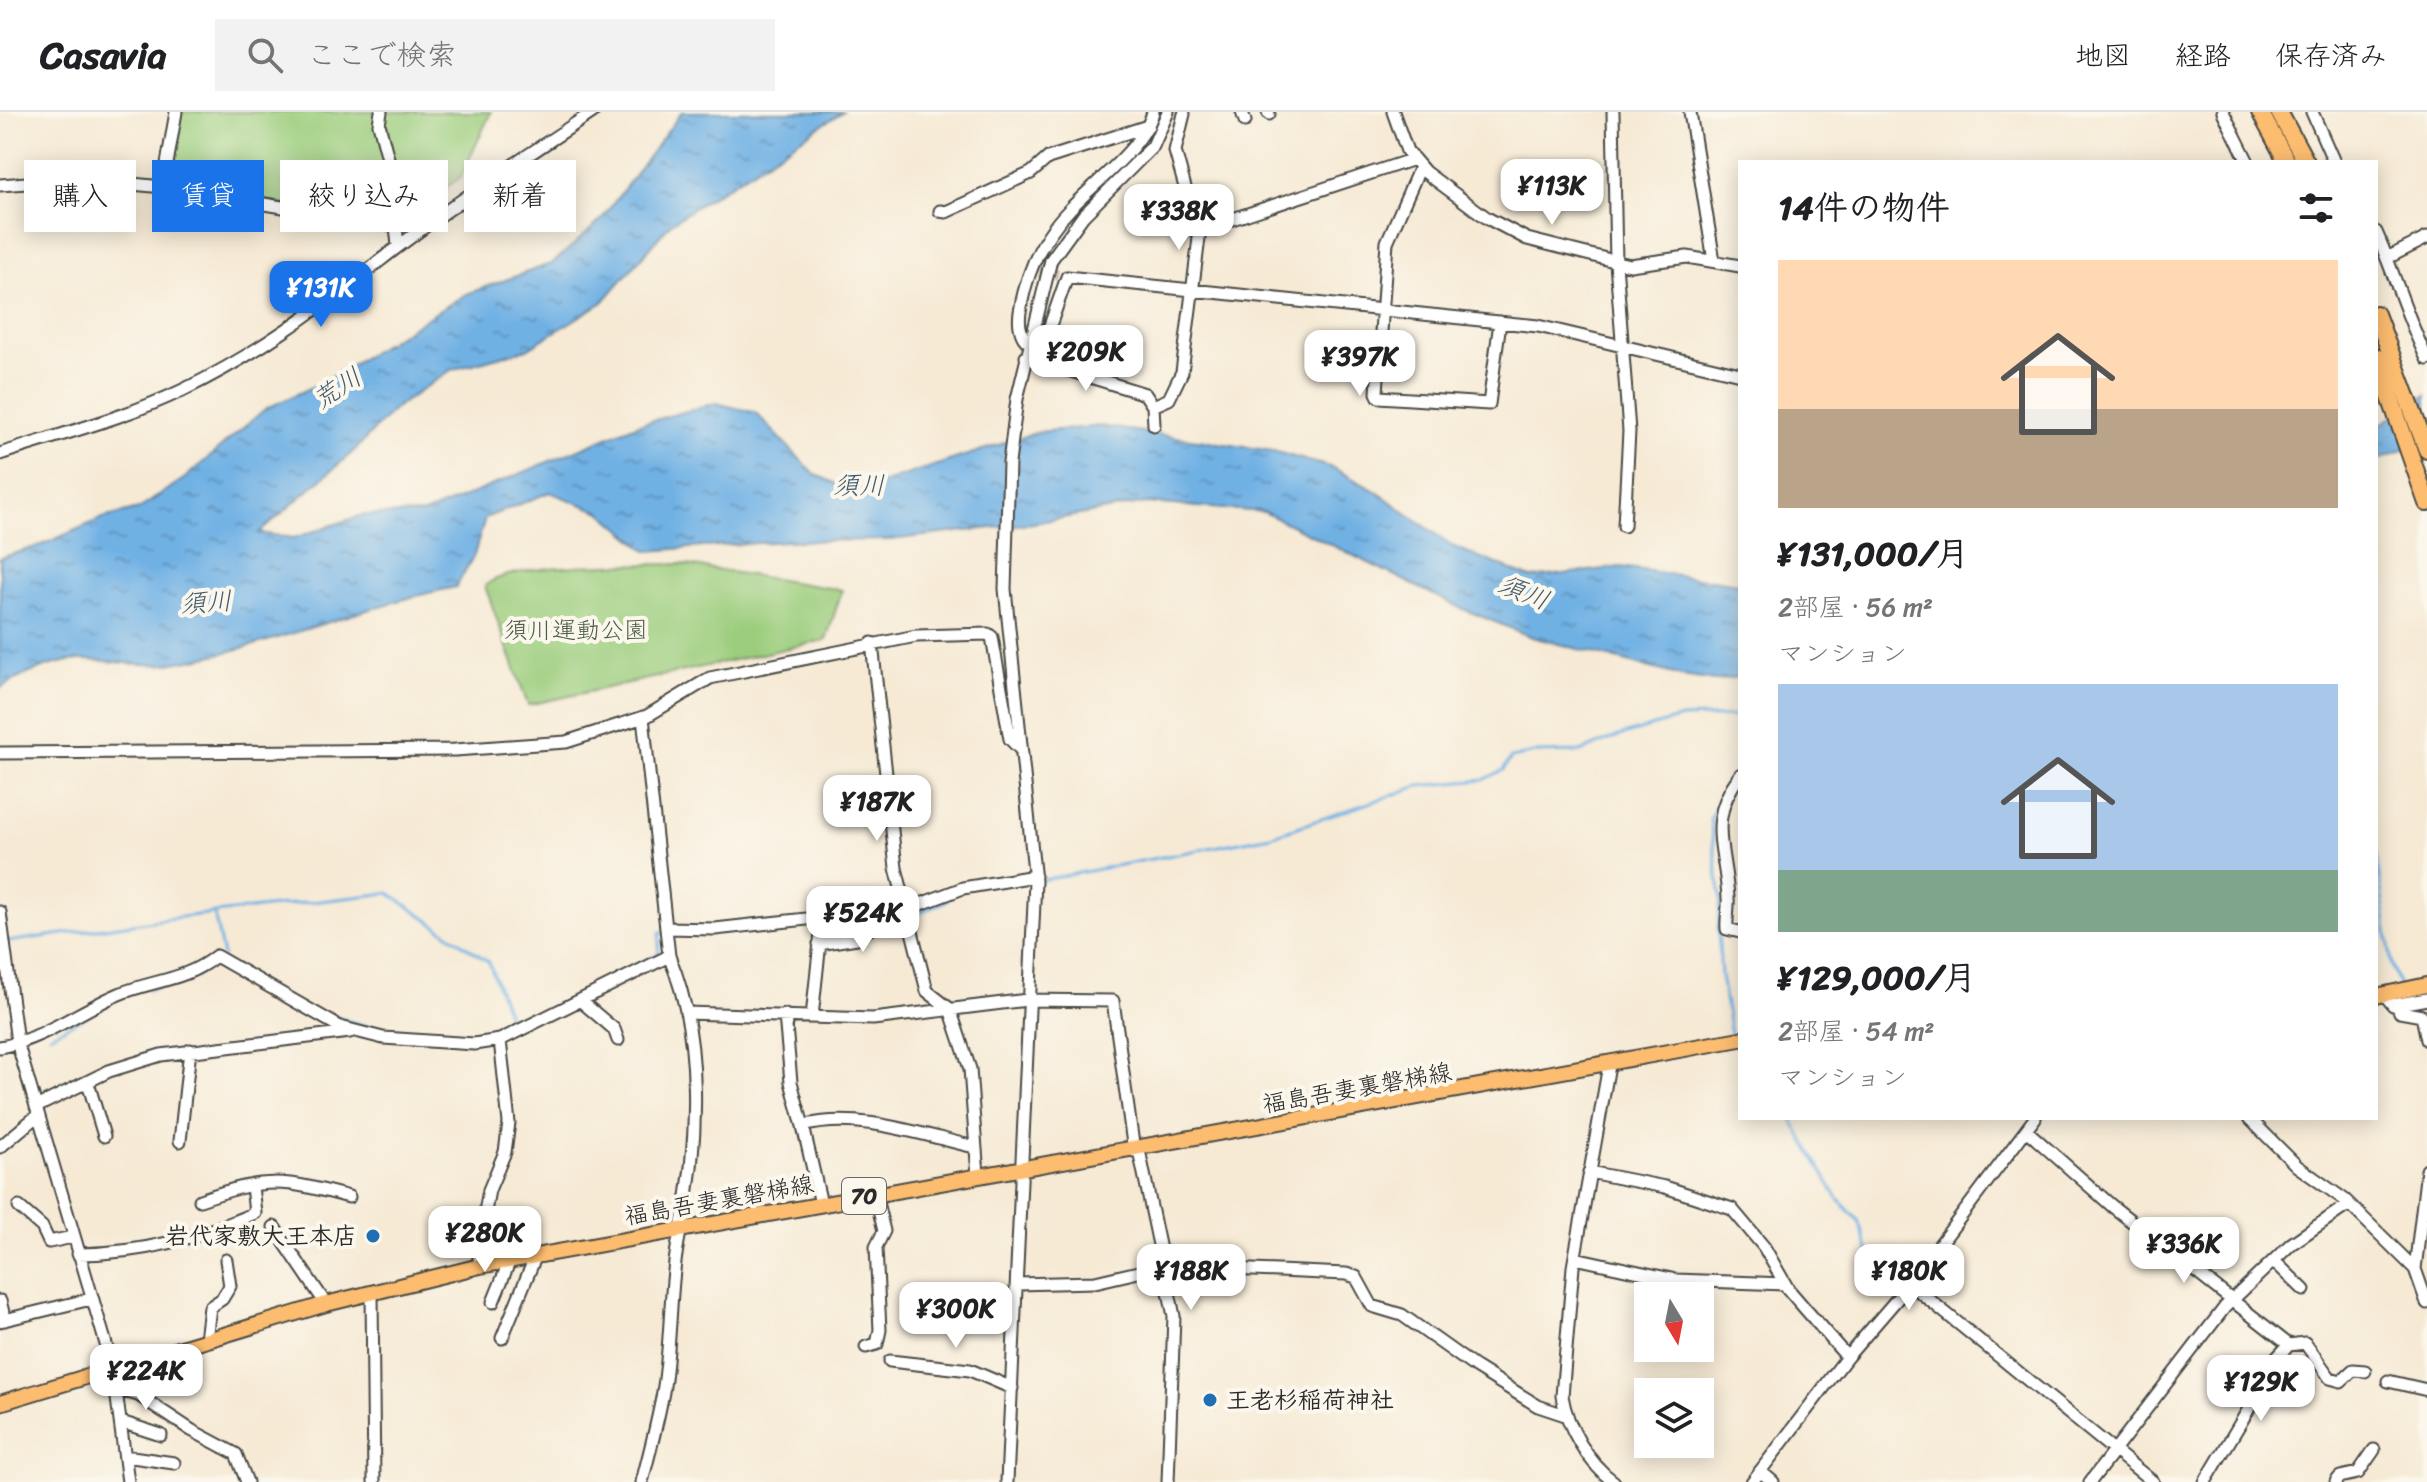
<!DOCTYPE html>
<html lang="ja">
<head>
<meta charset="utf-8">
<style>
  body { margin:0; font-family:Sriracha,"Klee One",sans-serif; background:#f2f2f2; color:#202124; height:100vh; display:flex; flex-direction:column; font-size:30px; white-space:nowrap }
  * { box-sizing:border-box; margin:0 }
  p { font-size:26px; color:#757577 }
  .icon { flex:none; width:44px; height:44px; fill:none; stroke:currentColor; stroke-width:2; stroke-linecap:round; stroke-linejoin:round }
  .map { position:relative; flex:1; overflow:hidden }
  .side { position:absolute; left:1738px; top:48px; width:640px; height:960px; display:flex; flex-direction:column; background:#fff; border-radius:0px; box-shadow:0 4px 20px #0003 }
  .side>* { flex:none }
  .guide { position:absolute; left:24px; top:48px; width:760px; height:72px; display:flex; gap:16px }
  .needle { width:52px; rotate:170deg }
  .buttons { position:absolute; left:1634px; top:1170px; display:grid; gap:16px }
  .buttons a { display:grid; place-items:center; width:80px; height:80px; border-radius:0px; background:#fff; box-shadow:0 4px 20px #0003; font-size:40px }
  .price { position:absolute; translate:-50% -68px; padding:0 18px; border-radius:16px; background:#fff; color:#222; font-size:26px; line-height:52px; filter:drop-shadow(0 2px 4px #0008) }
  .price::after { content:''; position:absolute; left:50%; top:48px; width:24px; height:18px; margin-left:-12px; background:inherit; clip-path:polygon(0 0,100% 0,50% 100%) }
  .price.selected { background:#1a73e8; color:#fff }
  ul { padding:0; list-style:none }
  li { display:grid; align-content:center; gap:16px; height:424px; padding:0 40px }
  li span { display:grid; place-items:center; height:248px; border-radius:0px; color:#555 }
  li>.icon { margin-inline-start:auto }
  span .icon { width:144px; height:144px; fill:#fffc; stroke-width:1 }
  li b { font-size:34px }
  h2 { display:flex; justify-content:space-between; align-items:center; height:96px; padding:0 40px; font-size:34px }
  .tag { padding:0 28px; border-radius:0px; background:#fff; box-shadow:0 4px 20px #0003; font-size:28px; line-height:72px }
  .tag.selected { background:#1a73e8; color:#fff }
  header { display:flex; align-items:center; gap:48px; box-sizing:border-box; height:112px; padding:0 40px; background:#fff; border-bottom:2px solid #e0e0e0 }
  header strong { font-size:38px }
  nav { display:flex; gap:44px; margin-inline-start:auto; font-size:28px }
  .search { width:560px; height:72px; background:#f2f2f2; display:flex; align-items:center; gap:20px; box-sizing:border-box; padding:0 28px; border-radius:0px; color:#757577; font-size:30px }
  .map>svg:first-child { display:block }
  .park { fill:#9bcd7d; stroke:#637c54; stroke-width:2 }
  .water { fill:url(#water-ripples); stroke:#4e6e88; stroke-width:2 }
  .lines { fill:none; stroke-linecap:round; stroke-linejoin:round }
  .stream { stroke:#70b1e4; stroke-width:3 }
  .minor-tunnel { stroke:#cdc4b3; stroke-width:11; stroke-dasharray:11 5.5; stroke-linecap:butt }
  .minor-casing { stroke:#494844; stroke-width:15 }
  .major-casing { stroke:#494844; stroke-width:18 }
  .highway-casing { stroke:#494844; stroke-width:20 }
  .minor { stroke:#fff; stroke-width:11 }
  .major { stroke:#fcbd6f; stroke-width:14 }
  .highway { stroke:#fcbd6f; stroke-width:16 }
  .poi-dot { fill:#1f6fb2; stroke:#fbf7ec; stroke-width:3 }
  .labels { text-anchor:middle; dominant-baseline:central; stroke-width:8; stroke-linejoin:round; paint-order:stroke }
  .shield { fill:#fbf7ec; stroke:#696865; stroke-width:2 }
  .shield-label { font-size:22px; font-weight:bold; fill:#2b2b2b }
  .park-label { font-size:24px; fill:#4d5c44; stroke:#fbf7ec }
  .street-label { font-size:24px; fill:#2b2b2b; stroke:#fbf7ec }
  .poi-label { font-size:24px; font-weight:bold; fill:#2b2b2b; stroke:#fbf7ec; text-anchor:end }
  .water-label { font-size:26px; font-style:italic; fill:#435a6c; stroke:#fbf7ec }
</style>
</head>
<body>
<header>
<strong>Casavia</strong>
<div class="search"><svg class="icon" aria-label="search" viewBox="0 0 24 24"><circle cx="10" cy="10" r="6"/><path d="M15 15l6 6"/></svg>ここで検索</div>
<nav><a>地図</a><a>経路</a><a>保存済み</a></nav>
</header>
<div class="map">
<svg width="2427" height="1370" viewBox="0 0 2427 1370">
  <defs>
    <pattern id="water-ripples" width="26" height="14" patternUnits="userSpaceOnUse" patternTransform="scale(2)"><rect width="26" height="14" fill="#70b1e4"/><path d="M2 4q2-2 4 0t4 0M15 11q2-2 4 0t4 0" fill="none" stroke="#5c90b9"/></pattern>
  </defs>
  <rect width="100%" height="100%" fill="#fbf7ec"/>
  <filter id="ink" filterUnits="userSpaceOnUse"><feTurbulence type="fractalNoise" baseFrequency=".0125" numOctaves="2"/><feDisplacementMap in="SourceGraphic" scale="16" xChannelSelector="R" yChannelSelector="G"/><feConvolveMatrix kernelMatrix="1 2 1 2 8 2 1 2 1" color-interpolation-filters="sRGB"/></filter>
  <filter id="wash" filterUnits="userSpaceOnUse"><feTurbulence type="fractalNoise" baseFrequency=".006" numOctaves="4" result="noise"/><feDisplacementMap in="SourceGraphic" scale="32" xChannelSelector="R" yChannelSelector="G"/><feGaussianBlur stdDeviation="1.8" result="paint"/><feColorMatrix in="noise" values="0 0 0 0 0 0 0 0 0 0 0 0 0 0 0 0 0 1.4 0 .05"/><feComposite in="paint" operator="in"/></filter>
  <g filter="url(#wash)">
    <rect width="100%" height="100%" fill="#f6ead5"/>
    <!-- park -->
    <path class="park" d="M179 0H379L390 64 393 111 165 73Z
      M386 0H491L461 65 402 106 383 12Z
      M681 452 842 478 826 528 528 593 485 474C510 449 640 453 681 452Z"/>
    <!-- water -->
    <path class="water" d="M682 0H842L671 111 603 190 527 237 451 258 394 297 355 338 259 421 294 426 363 403 424 402 636 313 716 291 756 301 814 362 854 380 1038 320 1101 314 1273 339 1333 356 1376 379 1454 435 1531 466 1621 455 1740 472V565L1715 569 1682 564 1532 525 1463 497 1264 400 1147 391 1033 411 890 428 787 429 647 439 601 400 550 380 485 406 474 443 456 475C358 494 263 539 166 552 138 555 108 547 80 548 54 549 22 563 0 576V446L42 433 103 406 139 397 185 366 265 297 325 269 466 182 553 151 600 109Z
      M2427 283V328L2376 349V315Z"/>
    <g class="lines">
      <!-- stream -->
      <path class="stream" d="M310 82 341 78 379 93
        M2376 742 2392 854 2400 875
        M1037 769 1271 724 1419 674 1483 668 1503 658 1511 646 1534 641 1581 640 1616 625 1681 606 1740 604
        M214 801 223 844
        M911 804 948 788
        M7 830 181 805 389 781 489 850 512 915
        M603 871 658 842 660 821H664
        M148 878 196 864 208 856
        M2411 897 2427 893
        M331 904 392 921
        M1731 922 1721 863 1718 818 1721 787 1710 706 1740 650
        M50 923 100 897
        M491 924 531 906
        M1791 1006 1838 1087 1858 1108 1870 1143"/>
    </g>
  </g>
  <g filter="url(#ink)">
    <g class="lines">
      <!-- minor-tunnel -->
      <path class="minor-tunnel" d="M1039 160 1058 163"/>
      <defs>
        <path id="minor" d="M176 0 163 75 396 114 398 134
          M381 0 379 12 393 66 396 114
          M1153 0C1144 35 1094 71 1070 97 1042 125 1026 161 1020 200 1017 218 1025 243 1046 225L1067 165 1538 214 1740 262
          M1242 0 1245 9
          M1268 0 1269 2
          M1393 0 1407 39 1425 60 1487 106 1527 127 1630 153 1687 145 1740 154
          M1613 0 1616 151 1629 319 1624 414
          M1690 0 1714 149
          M2223 0 2248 50
          M2312 0 2334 50
          M1420 55 1387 130 1377 281 1379 285 1489 292 1500 210
          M0 73 80 67 163 75
          M940 99 946 100 1031 61 1048 46 1148 14
          M1199 118 1414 47
          M2376 120C2395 163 2407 206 2427 247
          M2387 146 2427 126
          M1026 245 1145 282 1153 294 1154 313
          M1153 294 1169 287 1182 260 1199 126 1175 39 1184 2
          M0 342C61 322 125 306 183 278 266 238 327 189 399 134 462 86 528 43 593 0
          M872 531 896 756 927 879 950 897 970 957 978 1064
          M0 641 455 638 566 630 647 604 710 566 916 524 988 522 992 525 1010 627 1021 638
          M1740 663C1706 709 1725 735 1728 785 1729 796 1726 806 1727 817L1740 820
          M0 800 17 930 113 1256 128 1370
          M666 816 715 817 843 803H892L963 776 1035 764
          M819 832 857 826 881 809
          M2384 882 2393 893 2427 887
          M582 890 614 917 618 928
          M2397 893 2400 900 2422 904 2427 928
          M686 901 873 907 1027 888 1113 889 1134 1039
          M785 903 791 970 803 1014
          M812 905 822 811
          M0 935C44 927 79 899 119 882 153 868 185 869 216 844L340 915 383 926 474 932 500 928 669 844
          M1609 953 1573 1155 1562 1284C1567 1315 1588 1351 1614 1370
          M88 971 104 1024
          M36 995 109 959 161 943 350 920
          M2249 1006 2297 1054 2345 1088 2415 1157 2427 1191
          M2026 1018 2112 1094 2289 1233 2305 1231 2330 1266 2341 1269 2353 1258 2365 1259
          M180 1029 190 938
          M0 1035 38 1003
          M1139 1038 1174 1204 1168 1370
          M1589 1060 1665 1075 1732 1097 1764 1135 1788 1177 1847 1245
          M200 1088C266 1065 282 1067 349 1085
          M821 1092 803 1014C857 999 922 1023 975 1035
          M19 1095 42 1115 49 1130 73 1125
          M274 1115 326 1192
          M78 1142C144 1141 194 1127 255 1101L252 1074
          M1575 1146 1676 1168 1785 1172
          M2274 1149 2304 1178
          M480 1154 478 1138 489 1078 505 1040 509 1011 500 928
          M2415 1157 2427 1058
          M1017 1172 1095 1170 1164 1154 1346 1162 1356 1165 1372 1194 1402 1203 1475 1255 1538 1294 1565 1303
          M1910 1172 2153 1370
          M372 1182 374 1370
          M0 1189 5 1208
          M493 1190 510 1148
          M0 1209 91 1187
          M502 1226 536 1143
          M206 1228 210 1195 222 1187 230 1174 226 1148
          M866 1235 877 1232 880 1218 876 1135 884 1119 875 1082
          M890 1249 970 1258 1012 1276
          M2388 1269 2427 1278
          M116 1277 138 1283 191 1318 236 1342 247 1370
          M121 1310 161 1323
          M125 1344 174 1351
          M1760 1359 1773 1370
          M642 1370C650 1338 659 1306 664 1274 672 1222 669 1167 681 1116 699 1033 703 923 669 844L643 605
          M1007 1370 1035 769 1005 477 1009 351 1017 287 1051 148 1083 104 1153 34 1168 0
          M1752 1370 1847 1245 1910 1172 2035 1006
          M2090 1370 2225 1195 2291 1132 2349 1092
          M2205 1370 2247 1300 2268 1255 2289 1233
          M2336 1370 2340 1365 2358 1361 2374 1338"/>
        <path id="major" d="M2376 884 2427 873
          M0 1291 326 1192 480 1154 1740 927"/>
        <path id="highway" d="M2260 0 2287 50
          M2279 0 2306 50
          M2376 202 2427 338
          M2376 245 2427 391"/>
      </defs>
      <!-- minor casing -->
      <use href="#minor" class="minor-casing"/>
      <!-- major casing -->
      <use href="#major" class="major-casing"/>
      <!-- highway casing -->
      <use href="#highway" class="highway-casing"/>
      <!-- minor -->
      <use href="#minor" class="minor"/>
      <!-- major -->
      <use href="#major" class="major"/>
      <!-- highway -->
      <use href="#highway" class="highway"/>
    </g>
  </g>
  <!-- markers -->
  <g class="poi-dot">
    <circle cx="373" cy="1124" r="8"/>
    <circle cx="1210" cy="1288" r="8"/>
  </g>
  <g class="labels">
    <!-- shield labels -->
    <rect class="shield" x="842" y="1066" width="44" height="36" rx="6"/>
    <g class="shield-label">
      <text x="864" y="1084">70</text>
    </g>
    <!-- park labels -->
    <g class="park-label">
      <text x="576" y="518">須川運動公園</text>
    </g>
    <!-- street labels -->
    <g class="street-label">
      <text transform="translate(1357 976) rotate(-10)">福島吾妻裏磐梯線</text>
      <text transform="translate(719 1088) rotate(-10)">福島吾妻裏磐梯線</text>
    </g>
    <!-- poi labels -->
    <g class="poi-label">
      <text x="357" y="1124">岩代家敷大王本店</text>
      <text x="1226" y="1288" text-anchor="start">王老杉稲荷神社</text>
    </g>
    <!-- water labels -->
    <g class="water-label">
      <text transform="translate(337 276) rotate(-33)">荒川</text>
      <text x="859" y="373">須川</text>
      <text transform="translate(1524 480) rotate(22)">須川</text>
      <text transform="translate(206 490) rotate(-4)">須川</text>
    </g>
  </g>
</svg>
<div class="buttons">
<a><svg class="needle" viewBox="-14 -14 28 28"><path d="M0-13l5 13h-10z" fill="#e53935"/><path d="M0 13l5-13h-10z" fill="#757577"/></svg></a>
<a><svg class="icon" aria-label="layers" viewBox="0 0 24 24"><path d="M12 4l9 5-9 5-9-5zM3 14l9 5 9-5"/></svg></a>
</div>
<b class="price" style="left:1552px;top:115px">¥113K</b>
<b class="price" style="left:1179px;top:140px">¥338K</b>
<b class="price selected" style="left:321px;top:217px">¥131K</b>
<b class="price" style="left:1086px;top:281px">¥209K</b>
<b class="price" style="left:1360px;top:286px">¥397K</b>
<b class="price" style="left:877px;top:731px">¥187K</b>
<b class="price" style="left:863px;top:842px">¥524K</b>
<b class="price" style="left:485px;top:1162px">¥280K</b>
<b class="price" style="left:2184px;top:1173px">¥336K</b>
<b class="price" style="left:1191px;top:1200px">¥188K</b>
<b class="price" style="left:1909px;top:1200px">¥180K</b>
<b class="price" style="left:956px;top:1238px">¥300K</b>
<b class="price" style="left:146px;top:1300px">¥224K</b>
<b class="price" style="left:2261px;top:1311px">¥129K</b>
<div class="guide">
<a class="tag">購入</a>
<a class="tag selected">賃貸</a>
<a class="tag">絞り込み</a>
<a class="tag">新着</a>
</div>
<section class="side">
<h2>14件の物件<svg class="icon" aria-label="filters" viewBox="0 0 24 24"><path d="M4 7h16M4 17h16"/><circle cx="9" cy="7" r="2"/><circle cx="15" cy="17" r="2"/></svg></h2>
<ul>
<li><span style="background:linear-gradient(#ffd9b3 60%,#b9a48a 0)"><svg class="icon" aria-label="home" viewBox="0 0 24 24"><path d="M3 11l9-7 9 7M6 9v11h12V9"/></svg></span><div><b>¥131,000/月</b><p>2部屋 · 56 m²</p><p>マンション</p></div></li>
<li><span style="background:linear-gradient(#a9c7e8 75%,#7fa58c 0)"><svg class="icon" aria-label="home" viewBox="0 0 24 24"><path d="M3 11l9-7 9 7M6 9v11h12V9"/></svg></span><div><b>¥129,000/月</b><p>2部屋 · 54 m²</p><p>マンション</p></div></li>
</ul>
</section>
</div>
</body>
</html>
